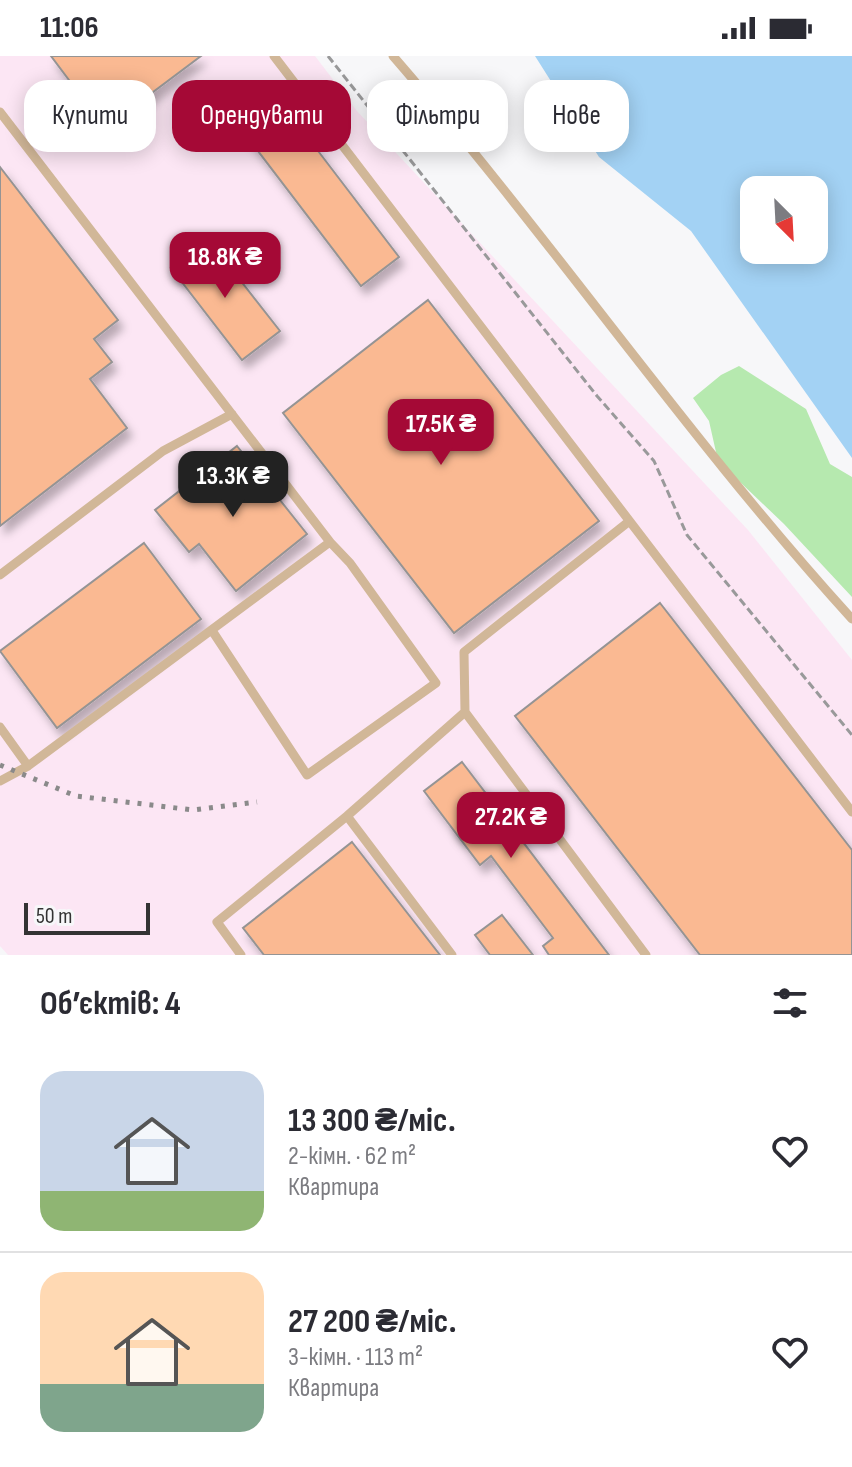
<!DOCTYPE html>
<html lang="uk">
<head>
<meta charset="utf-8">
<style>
  body { margin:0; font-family:"Sofia Sans Condensed",sans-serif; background:#f2f2f3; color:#2b2b33; height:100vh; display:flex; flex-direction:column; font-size:30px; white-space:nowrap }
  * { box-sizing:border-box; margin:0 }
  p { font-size:26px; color:#7c7c81 }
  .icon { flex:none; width:44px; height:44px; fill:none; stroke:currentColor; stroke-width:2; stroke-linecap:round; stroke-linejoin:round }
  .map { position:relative; height:899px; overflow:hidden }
  .drawer { display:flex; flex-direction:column; background:#fff; flex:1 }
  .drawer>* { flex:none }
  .top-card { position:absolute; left:24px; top:24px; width:804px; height:72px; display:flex; gap:16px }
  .needle { width:52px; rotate:156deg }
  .fabs { position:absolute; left:740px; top:120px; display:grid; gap:16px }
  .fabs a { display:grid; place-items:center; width:88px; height:88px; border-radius:16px; background:#fff; box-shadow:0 4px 20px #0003; font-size:40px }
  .scale { position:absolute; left:24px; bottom:20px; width:126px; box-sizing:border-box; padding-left:8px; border:4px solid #333; border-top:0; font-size:22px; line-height:28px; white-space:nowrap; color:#333; -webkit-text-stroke:6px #f7f7f9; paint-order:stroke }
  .price { position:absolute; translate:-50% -68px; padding:0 18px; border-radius:16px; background:#a50936; color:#fff; font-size:26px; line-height:52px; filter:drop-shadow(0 2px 4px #0008) }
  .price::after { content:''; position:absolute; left:50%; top:48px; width:24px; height:18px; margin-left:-12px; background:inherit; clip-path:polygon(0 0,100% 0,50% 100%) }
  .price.on { background:#222; color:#fff }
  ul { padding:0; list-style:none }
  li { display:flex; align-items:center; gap:24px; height:200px; padding:0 40px }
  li+li { border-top:2px solid #e1e1e2 }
  li span { display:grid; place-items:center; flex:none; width:224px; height:160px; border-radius:24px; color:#555 }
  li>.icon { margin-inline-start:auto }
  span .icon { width:96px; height:96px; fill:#fffc; stroke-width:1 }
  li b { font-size:34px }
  h2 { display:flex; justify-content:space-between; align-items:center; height:96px; padding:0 40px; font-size:34px }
  .chip { padding:0 28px; border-radius:24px; background:#fff; box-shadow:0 4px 20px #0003; font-size:28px; line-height:72px }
  .chip.on { background:#a50936; color:#fff }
  .status { display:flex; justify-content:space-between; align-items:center; height:56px; padding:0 40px; background:#fff; direction:ltr }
  .status svg { height:22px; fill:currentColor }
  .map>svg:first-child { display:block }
  .industrial { fill:#fce6f4 }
  .green { fill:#b6e9af }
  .water { fill:#a3d2f4; fill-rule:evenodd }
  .building { fill:#fab992; stroke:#959494; stroke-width:2; filter:url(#shadow) }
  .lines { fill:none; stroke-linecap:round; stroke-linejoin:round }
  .path { stroke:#99999a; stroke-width:3; stroke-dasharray:8 4; stroke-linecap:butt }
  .lane { stroke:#d1b798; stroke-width:9 }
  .rail { stroke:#8a8a8a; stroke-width:5; stroke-dasharray:4 8; stroke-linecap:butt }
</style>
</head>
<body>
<div class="status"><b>11:06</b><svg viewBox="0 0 49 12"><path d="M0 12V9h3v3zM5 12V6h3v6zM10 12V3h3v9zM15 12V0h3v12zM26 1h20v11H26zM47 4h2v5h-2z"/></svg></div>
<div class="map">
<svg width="852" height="899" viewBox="0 0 852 899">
  <defs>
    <filter id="shadow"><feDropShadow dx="5" dy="8" stdDeviation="4" flood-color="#0004"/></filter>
  </defs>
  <rect width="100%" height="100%" fill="#f7f7f9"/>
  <!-- industrial -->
  <path class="industrial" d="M0 0H315L357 55 748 474 852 604V899H8L0 890Z"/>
  <!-- green -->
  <path class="green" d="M739 310 806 353 830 408 852 421V541L784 468 718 405 709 365 693 342 721 319Z"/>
  <!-- water -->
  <path class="water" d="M535 0H852V402L691 175 599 101ZM754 134H814V194H754Z"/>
  <!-- building -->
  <path class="building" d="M51 0H201L105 72Z
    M270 32 399 201 361 230 232 61Z
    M0 111 118 264 94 283 112 306 90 323 127 372 0 470Z
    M208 183 280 275 242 304 171 212Z
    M428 244 599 465 454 577 283 357Z
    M237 390 307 478 236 535 199 488 189 496 155 454Z
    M144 487 201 563 57 672 0 595Z
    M660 547 852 794V899H700L515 660Z
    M462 706 609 899H549L543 890 553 882 491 800 480 809 424 735Z
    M352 786 440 899H264L243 872Z
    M502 859 533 899H490L475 879Z"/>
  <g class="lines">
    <!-- path -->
    <path class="path" d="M328 0 597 340 654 405 687 479 852 679"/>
    <!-- lane -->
    <path class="lane" d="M274 0 852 756
      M393 0C552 183 689 384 852 563
      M0 56 330 486 28 710 0 725
      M627 467 464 596 465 656 646 899
      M0 519 163 395 232 358
      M213 576 307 719 436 627 350 507 330 486
      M0 671 28 710
      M347 760 452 899
      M241 899 217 866 347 760 465 656"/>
    <!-- rail -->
    <path class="rail" d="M0 709 76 740 193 754 257 746"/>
  </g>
</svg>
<div class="fabs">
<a><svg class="needle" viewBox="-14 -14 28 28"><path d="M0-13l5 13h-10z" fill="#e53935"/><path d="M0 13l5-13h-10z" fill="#7c7c81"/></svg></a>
</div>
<div class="scale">50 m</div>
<b class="price" style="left:225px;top:244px">18.8K ₴</b>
<b class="price" style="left:441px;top:411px">17.5K ₴</b>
<b class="price on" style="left:233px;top:463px">13.3K ₴</b>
<b class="price" style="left:511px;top:804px">27.2K ₴</b>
<div class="top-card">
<a class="chip">Купити</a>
<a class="chip on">Орендувати</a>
<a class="chip">Фільтри</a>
<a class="chip">Нове</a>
</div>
</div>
<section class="drawer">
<h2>Об’єктів: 4<svg class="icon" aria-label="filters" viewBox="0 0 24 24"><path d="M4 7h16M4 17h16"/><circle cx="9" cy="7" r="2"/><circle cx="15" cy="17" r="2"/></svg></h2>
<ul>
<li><span style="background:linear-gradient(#c9d6e8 75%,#8fb573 0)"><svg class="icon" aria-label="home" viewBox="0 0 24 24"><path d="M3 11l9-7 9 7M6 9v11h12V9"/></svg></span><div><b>13 300 ₴/міс.</b><p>2-кімн. · 62 m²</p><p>Квартира</p></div><svg class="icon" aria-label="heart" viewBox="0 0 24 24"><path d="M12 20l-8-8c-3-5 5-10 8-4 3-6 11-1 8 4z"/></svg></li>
<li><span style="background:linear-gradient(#ffd9b3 70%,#7fa58c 0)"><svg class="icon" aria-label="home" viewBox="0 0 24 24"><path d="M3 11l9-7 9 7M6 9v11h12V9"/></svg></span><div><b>27 200 ₴/міс.</b><p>3-кімн. · 113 m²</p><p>Квартира</p></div><svg class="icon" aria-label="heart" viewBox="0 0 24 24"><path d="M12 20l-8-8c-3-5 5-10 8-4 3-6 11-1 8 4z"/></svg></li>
</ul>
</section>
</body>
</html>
